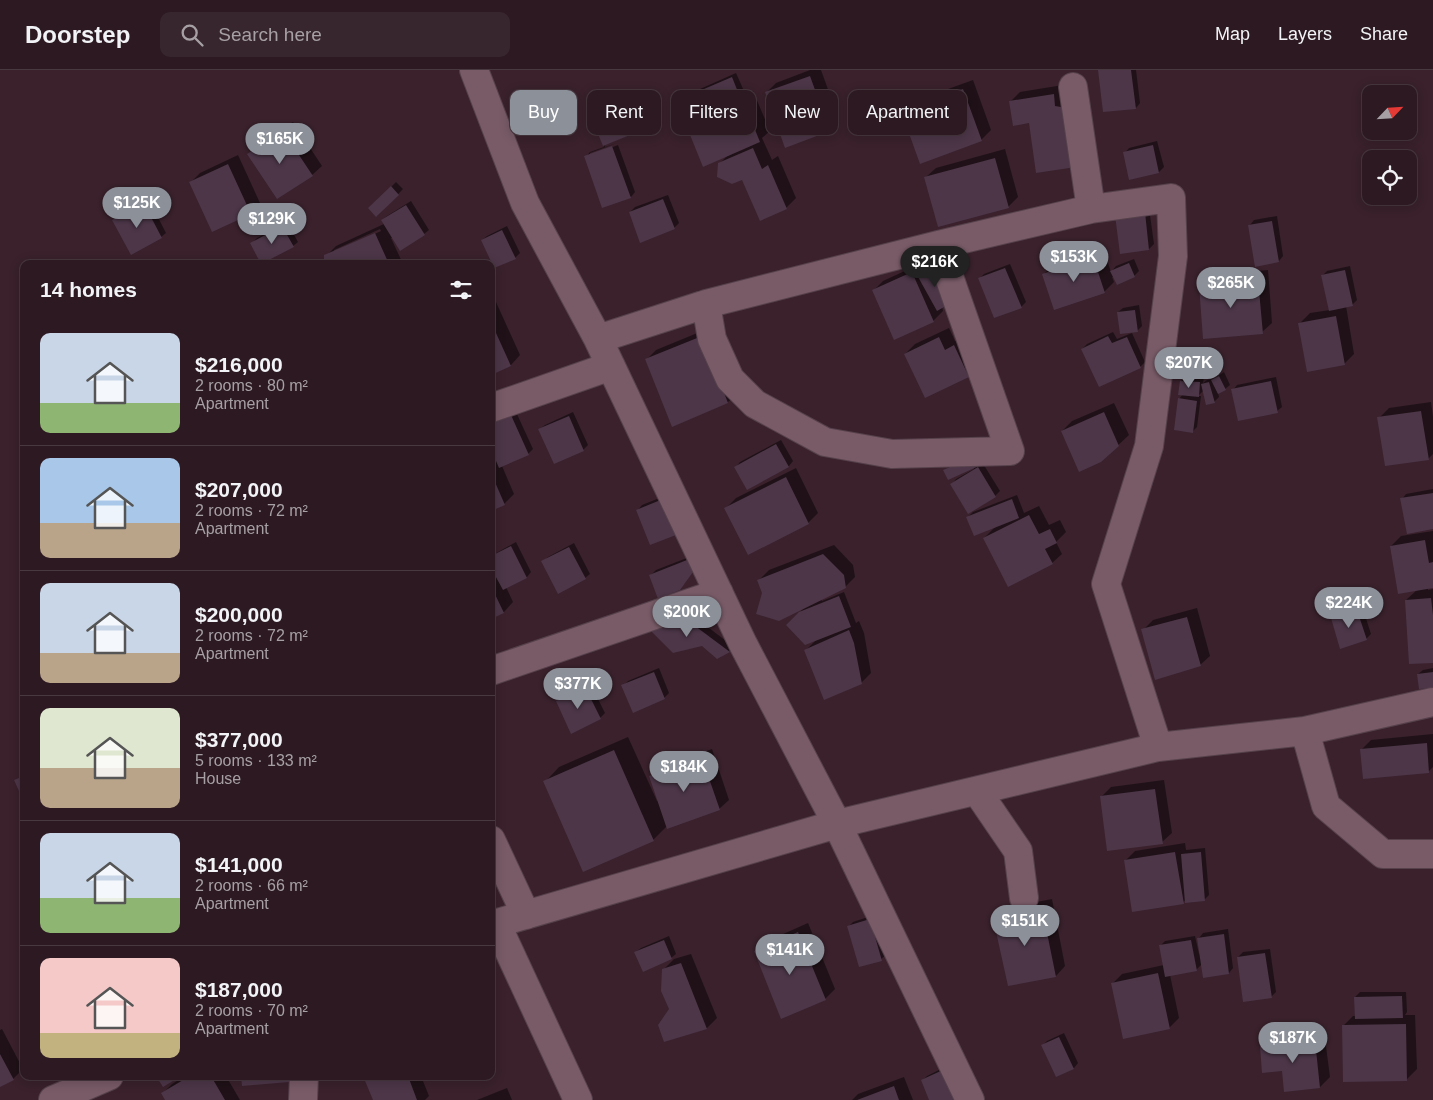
<!DOCTYPE html>
<html lang="en">
<head>
<meta charset="utf-8">
<style>
  body { margin:0; font-family:Helvetica,sans-serif; background:#38262e; color:#f1f3f6; height:100vh; display:flex; flex-direction:column; font-size:19px; white-space:nowrap }
  * { box-sizing:border-box; margin:0 }
  p { font-size:16px; color:#a6a0a5 }
  .icon { flex:none; width:28px; height:28px; fill:none; stroke:currentColor; stroke-width:2; stroke-linecap:round; stroke-linejoin:round }
  .map { position:relative; flex:1; overflow:hidden }
  .drawer { position:absolute; left:20px; top:190px; width:475px; height:820px; display:flex; flex-direction:column; background:#2c1921; border-radius:10px; box-shadow:0 2px 12px #0003,0 0 0 1px #48383f }
  .drawer>* { flex:none }
  .hud { position:absolute; left:510px; top:20px; width:475px; height:45px; display:flex; gap:10px }
  .needle { width:32px; rotate:65deg }
  .buttons { position:absolute; left:1362px; top:15px; display:grid; gap:10px }
  .buttons a { display:grid; place-items:center; width:55px; height:55px; border-radius:10px; background:#2c1921; box-shadow:0 2px 12px #0003,0 0 0 1px #48383f; font-size:25px }
  .price { position:absolute; translate:-50% -42px; padding:0 11px; border-radius:18px; background:#8c9099; color:#fff; font-size:16px; line-height:32px; filter:drop-shadow(0 1px 2px #0008) }
  .price::after { content:''; position:absolute; left:50%; top:30px; width:15px; height:11px; margin-left:-8px; background:inherit; clip-path:polygon(0 0,100% 0,50% 100%) }
  .price.active { background:#222; color:#fff }
  ul { padding:0; list-style:none }
  li { display:flex; align-items:center; gap:15px; height:125px; padding:0 20px }
  li+li { border-top:1px solid #48383f }
  li span { display:grid; place-items:center; flex:none; width:140px; height:100px; border-radius:10px; color:#555 }
  li>.icon { margin-inline-start:auto }
  span .icon { width:60px; height:60px; fill:#fffc; stroke-width:1 }
  li b { font-size:21px }
  h2 { display:flex; justify-content:space-between; align-items:center; height:60px; padding:0 20px; font-size:21px }
  .tag { padding:0 18px; border-radius:10px; background:#2c1921; box-shadow:0 2px 12px #0003,0 0 0 1px #48383f; font-size:18px; line-height:45px }
  .tag.active { background:#8c9099; color:#fff }
  header { display:flex; align-items:center; gap:30px; box-sizing:border-box; height:70px; padding:0 25px; background:#2c1921; border-bottom:1px solid #48383f }
  header strong { font-size:24px }
  nav { display:flex; gap:28px; margin-inline-start:auto; font-size:18px }
  .search { width:350px; height:45px; background:#38262e; display:flex; align-items:center; gap:12px; box-sizing:border-box; padding:0 18px; border-radius:10px; color:#a6a0a5; font-size:19px }
  .map>svg:first-child { display:block }
  .shadow { fill:#0007; fill-rule:evenodd }
  .building { fill:#4c3648 }
  .lines { fill:none; stroke-linecap:round; stroke-linejoin:round }
  .street-casing { stroke:#56414b; stroke-width:30 }
  .street { stroke:#785b67; stroke-width:28 }
</style>
</head>
<body>
<header>
<strong>Doorstep</strong>
<div class="search"><svg class="icon" aria-label="search" viewBox="0 0 24 24"><circle cx="10" cy="10" r="6"/><path d="M15 15l6 6"/></svg>Search here</div>
<nav><a>Map</a><a>Layers</a><a>Share</a></nav>
</header>
<div class="map">
<svg width="1433" height="1030" viewBox="0 0 1433 1030">
  <rect width="100%" height="100%" fill="#3a212c"/>
  <!-- shadow -->
  <path class="shadow" d="M810 0H821L839 50 830 60 766 23 776 13Z
    M1099 0H1136L1140 33 1136 38Z
    M736 3 744 21 737 28 753 21 770 61 762 68 772 90 778 86 796 128 786 138 743 108 719 94 728 85 687 55 700 42 677 31 682 27Z
    M973 10 991 60 981 70 902 42 912 32Z
    M1063 15 1086 85 1030 52 1010 32 1020 22Z
    M629 33 639 58 634 62 604 74 605 77 617 73 590 83V86L618 75 635 122 631 127 586 87 590 82 604 77 594 50 598 45Z
    M293 52 322 96 312 105 249 84 259 74Z
    M1157 71 1164 97 1159 102 1130 108 1125 83 1129 78Z
    M1005 79 1018 127 1008 137 926 107 936 98Z
    M238 85 260 133 250 143 190 113 200 103Z
    M396 112 403 119 377 146 370 138Z
    M668 125 679 153 674 158 630 142 635 137Z
    M148 128 166 163 161 167 113 150 118 145Z
    M411 131 429 160 424 164 391 168 403 194H325L326 186 336 176 384 154 382 150 387 146ZM380 159 381 161 334 183V180Z
    M1149 138 1154 174 1149 179 1121 182Z
    M1277 146 1283 186 1279 191 1250 155 1254 150Z
    M287 152 298 172 293 176 252 173 257 168Z
    M507 156 520 183 515 188 482 170 487 166Z
    M1103 178 1111 202 1116 196 1134 189 1139 201 1134 206 1112 207 1114 212 1104 222 1044 204 1054 194Z
    M922 193 925 200 938 193 942 237 943 241 933 251 873 221 883 211Z
    M1010 194 1026 232 1021 237 980 208 984 204Z
    M1350 196 1357 230 1352 235 1346 236 1354 284 1344 294 1300 253 1310 243 1330 240 1322 206 1327 201Z
    M1268 200 1272 253 1262 262 1200 215 1210 205Z
    M496 232 520 285 511 295 491 304V234Z
    M1139 235 1142 256 1137 261 1118 242 1123 238Z
    M712 257 738 323 728 332 672 355 646 290 656 280Z
    M949 258 955 271 964 266 978 296 968 306 905 284 915 274Z
    M1113 262 1117 269 1132 263 1145 292 1140 297 1082 279 1087 274Z
    M1224 302 1230 315 1225 319 1218 323 1219 327 1214 332 1204 320 1198 326H1201L1197 357 1193 361 1179 329 1183 324 1181 311 1186 306 1204 307 1203 313 1207 310 1215 308Z
    M1276 307 1282 337 1277 341 1233 320 1237 315Z
    M1431 332 1433 347V384L1428 389 1379 348 1389 338Z
    M1114 333 1129 365 1101 391 1062 361 1072 351Z
    M516 342 533 379 528 384 502 396 514 424 504 434 491 439V353Z
    M573 342 588 375 583 380 540 359 545 355Z
    M781 370 793 391 789 396 748 419 736 397 740 392Z
    M982 392 1000 421 995 426 952 414 956 409 974 399 973 397 945 401 949 396Z
    M796 398 818 443 808 453 726 438 736 428Z
    M1433 419V458L1402 429 1406 424Z
    M667 425 680 459 638 440 642 435Z
    M1017 425 1024 443 1039 436 1049 455 1060 450 1066 462 1056 472 1062 484 1052 493 984 468 996 456 968 447 973 442Z
    M1433 461V517L1428 518V520L1433 519V591L1406 530 1417 520 1391 476 1401 466Z
    M516 472 531 502 527 507 506 517 513 532 504 542 491 548V486Z
    M574 473 590 504 585 508 543 492 548 487Z
    M834 475 853 495 855 507 845 517 821 529 822 531 844 522 856 553 859 551 864 563 871 603 861 613 806 580 817 569 787 555 805 537 763 523 759 510 769 500Z
    M697 484 700 492 684 514 651 505 656 500Z
    M1362 536 1371 564 1366 569 1333 548 1338 544Z
    M1197 538 1210 586 1200 595 1143 560 1153 550Z
    M688 542 734 577 729 581 718 587 702 574 652 560Z
    M659 598 669 623 664 628 623 616 628 611Z
    M1433 598V617L1418 604 1423 600Z
    M590 613 605 643 600 648 557 631 562 626Z
    M1433 664V697L1429 701 1361 680 1371 670Z
    M628 667 657 731 659 730 651 707 660 697 712 679 729 730 719 739 667 756 653 770 545 712 559 697Z
    M1164 710 1172 763 1162 772 1101 727 1111 717Z
    M1185 773 1186 780 1205 778 1209 825 1204 830H1186L1183 832 1125 791 1135 781Z
    M1052 829 1065 896 1056 906 995 848 1005 838Z
    M874 845 886 885 881 889 848 857 853 852Z
    M808 853 835 919 825 929 755 882 765 872Z
    M1228 859 1233 898 1229 903 1203 893 1196 900 1170 905 1179 948 1169 958 1112 914 1122 904 1164 895 1161 875 1165 871 1195 866 1199 884 1201 883 1199 868 1203 863Z
    M669 866 676 884 671 888 636 882 641 878Z
    M1270 879 1276 922 1271 927 1238 887 1243 882Z
    M691 884 717 948 707 958 665 971 671 939 664 899 674 889Z
    M1360 922H1406L1407 942 1405 945H1415L1417 999 1407 1009 1343 956 1353 946H1356L1355 927Z
    M2 959 23 999 13 1009 0 1015V960Z
    M1324 961 1330 1007 1320 1017 1283 1000 1261 976 1271 966Z
    M1064 963 1078 993 1074 998 1057 1006 1043 975 1047 971Z
    M949 995 931 1030 922 1011 927 1006Z
    M185 1006H226L240 1030H166L163 1023 172 1014Z
    M364 1006H421L429 1026 425 1030H375Z
    M904 1007 913 1030H852L858 1024Z
    M507 1018 512 1030H477Z"/>
  <!-- building -->
  <path class="building" d="M1098 0H1131L1136 39 1103 42Z
    M810 6 830 61 785 78 765 22Z
    M732 7 740 27 684 50 676 31Z
    M963 19 982 71 920 94 901 41Z
    M1054 24 1055 36 1067 38 1076 97 1036 103 1029 53 1013 56 1009 31Z
    M743 30 760 72 703 97 686 55Z
    M624 37 635 63 603 76 592 49Z
    M283 61 313 106 277 129 247 84Z
    M1153 75 1159 103 1129 110 1123 82Z
    M612 76 631 128 602 138 584 86Z
    M753 78 762 99 768 95 787 139 760 151 742 110 732 114 717 107 718 93Z
    M995 88 1009 138 938 157 924 107Z
    M228 94 251 144 212 162 189 112Z
    M391 116 399 125 376 147 368 138Z
    M663 129 675 159 640 173 629 142Z
    M143 132 162 168 131 185 112 150Z
    M406 135 425 165 400 181 381 150Z
    M1145 142 1149 180 1120 184 1115 145Z
    M1272 151 1279 192 1255 197 1248 155Z
    M282 156 294 177 261 194 250 173Z
    M502 160 516 189 494 198 481 170Z
    M375 163 389 194H324V185Z
    M1093 187 1105 223 1054 240 1042 204Z
    M1129 193 1135 207 1117 215 1110 201Z
    M933 196 953 232 937 241 917 205Z
    M1005 198 1022 238 994 248 978 208Z
    M1345 200 1353 236 1329 241 1321 205Z
    M912 202 934 252 894 270 872 220Z
    M1258 209 1263 264 1203 269 1199 215Z
    M1135 240 1138 262 1120 264 1117 242Z
    M1336 246 1345 295 1307 302 1298 253Z
    M491 252 511 296 491 305Z
    M702 266 728 333 672 357 645 289Z
    M1108 266 1112 273 1127 267 1141 298 1099 317 1081 279Z
    M939 267 945 280 954 275 969 307 925 328 904 284Z
    M1219 306 1226 320 1218 324 1211 310Z
    M1180 311 1200 312 1199 327 1178 325Z
    M1271 311 1278 343 1238 351 1231 319Z
    M1209 312 1215 333 1206 335 1201 314Z
    M1178 328 1197 331 1193 363 1174 360Z
    M1421 341 1429 390 1385 396 1377 347Z
    M1104 342 1119 376 1101 392 1079 402 1061 361Z
    M511 345 529 385 499 398 491 379V354Z
    M569 346 584 381 554 394 538 359Z
    M776 374 789 397 747 420 734 397Z
    M978 385 981 395 948 410 943 400Z
    M978 397 996 427 968 444 950 414Z
    M491 403 505 435 491 441Z
    M786 407 809 454 748 485 724 438Z
    M1433 423V459L1407 464 1400 428Z
    M663 429 676 465 650 475 636 440Z
    M1012 429 1019 448 974 466 966 447Z
    M1029 445 1039 464 1050 459 1057 473 1045 479 1053 494 1008 517 983 468Z
    M1425 470 1429 493 1433 492V518L1398 524 1390 476Z
    M511 476 527 508 503 520 491 498V486Z
    M569 477 586 509 558 524 541 491Z
    M823 484 844 505 846 518 779 551 756 544 762 523 757 510Z
    M692 488 696 498 680 520 658 529 649 505Z
    M491 516 504 543 491 549Z
    M839 526 851 557 805 575 786 555 799 542Z
    M1431 528 1433 545V593L1409 594 1405 530Z
    M1357 540 1367 570 1340 579 1331 548Z
    M683 547 730 582 717 589 702 576 673 583 650 560Z
    M1187 547 1201 596 1155 610 1141 559Z
    M849 560 854 573 862 614 824 630 804 580Z
    M654 602 665 629 633 643 621 615Z
    M1433 602V618L1419 619 1417 604Z
    M585 617 601 649 571 664 556 631Z
    M1427 673 1429 703 1363 709 1360 679Z
    M614 680 654 771 583 802 543 711Z
    M702 688 720 740 667 759 649 706Z
    M24 706V732L14 710Z
    M1155 719 1163 774 1107 781 1100 726Z
    M1175 782 1184 834 1132 842 1124 790Z
    M1201 782 1205 831 1185 833 1181 784Z
    M1042 838 1056 907 1008 916 993 848Z
    M870 849 882 891 859 897 847 856Z
    M798 862 826 930 781 949 754 881Z
    M1224 864 1229 904 1203 908 1197 868Z
    M664 870 672 889 643 902 634 882Z
    M1191 870 1197 901 1165 907 1159 875Z
    M1265 883 1272 928 1243 932 1237 887Z
    M681 893 707 959 664 972 658 955 669 939 661 921 662 899Z
    M1158 903 1170 959 1123 969 1111 913Z
    M1402 926 1403 948 1355 949 1354 927Z
    M1406 954 1407 1011 1343 1012 1342 955Z
    M1059 967 1074 999 1056 1007 1041 975Z
    M1315 970 1320 1018 1284 1022 1282 1001 1262 1003 1260 976Z
    M0 984 14 1010 0 1017Z
    M945 999 958 1030H929L921 1010Z
    M156 1006H181L163 1017Z
    M190 1006H211L225 1030H165L161 1023Z
    M241 1006H300L301 1011 242 1016Z
    M363 1006H408L417 1030H373Z
    M894 1016 899 1030H857Z"/>
  <g class="lines">
    <defs>
      <path id="street" d="M474 0 525 133 598 269 742 572 837 754 970 1030
        M1073 17 1091 139
        M706 234 712 269 730 309 755 334 825 372 892 384 1010 381 938 175
        M598 269 706 234 938 175 1091 139 1171 128 1173 186 1149 376 1106 514 1158 677
        M491 338 611 296
        M491 601 719 523
        M1305 661 1326 736 1383 784H1433
        M977 721 1018 781 1024 828
        M491 770 526 845
        M496 853 578 1030
        M491 855 837 754 1158 677 1305 661 1433 632
        M53 1030 109 1006
        M303 1030 304 1006"/>
    </defs>
    <!-- street casing -->
    <use href="#street" class="street-casing"/>
    <!-- street -->
    <use href="#street" class="street"/>
  </g>
</svg>
<div class="buttons">
<a><svg class="needle" viewBox="-14 -14 28 28"><path d="M0-13l5 13h-10z" fill="#e53935"/><path d="M0 13l5-13h-10z" fill="#a6a0a5"/></svg></a>
<a><svg class="icon" aria-label="locate" viewBox="0 0 24 24"><circle cx="12" cy="12" r="6"/><path d="M12 2v4M12 18v4M2 12h4M18 12h4"/></svg></a>
</div>
<b class="price" style="left:280px;top:95px">$165K</b>
<b class="price" style="left:137px;top:159px">$125K</b>
<b class="price" style="left:272px;top:175px">$129K</b>
<b class="price" style="left:1074px;top:213px">$153K</b>
<b class="price active" style="left:935px;top:218px">$216K</b>
<b class="price" style="left:1231px;top:239px">$265K</b>
<b class="price" style="left:1189px;top:319px">$207K</b>
<b class="price" style="left:1349px;top:559px">$224K</b>
<b class="price" style="left:687px;top:568px">$200K</b>
<b class="price" style="left:578px;top:640px">$377K</b>
<b class="price" style="left:684px;top:723px">$184K</b>
<b class="price" style="left:1025px;top:877px">$151K</b>
<b class="price" style="left:790px;top:906px">$141K</b>
<b class="price" style="left:1293px;top:994px">$187K</b>
<div class="hud">
<a class="tag active">Buy</a>
<a class="tag">Rent</a>
<a class="tag">Filters</a>
<a class="tag">New</a>
<a class="tag">Apartment</a>
</div>
<section class="drawer">
<h2>14 homes<svg class="icon" aria-label="filters" viewBox="0 0 24 24"><path d="M4 7h16M4 17h16"/><circle cx="9" cy="7" r="2"/><circle cx="15" cy="17" r="2"/></svg></h2>
<ul>
<li><span style="background:linear-gradient(#c9d6e8 70%,#8fb573 0)"><svg class="icon" aria-label="home" viewBox="0 0 24 24"><path d="M3 11l9-7 9 7M6 9v11h12V9"/></svg></span><div><b>$216,000</b><p>2 rooms · 80 m²</p><p>Apartment</p></div></li>
<li><span style="background:linear-gradient(#a9c7e8 65%,#b9a48a 0)"><svg class="icon" aria-label="home" viewBox="0 0 24 24"><path d="M3 11l9-7 9 7M6 9v11h12V9"/></svg></span><div><b>$207,000</b><p>2 rooms · 72 m²</p><p>Apartment</p></div></li>
<li><span style="background:linear-gradient(#c9d6e8 70%,#b9a48a 0)"><svg class="icon" aria-label="home" viewBox="0 0 24 24"><path d="M3 11l9-7 9 7M6 9v11h12V9"/></svg></span><div><b>$200,000</b><p>2 rooms · 72 m²</p><p>Apartment</p></div></li>
<li><span style="background:linear-gradient(#dfe7d0 60%,#b9a48a 0)"><svg class="icon" aria-label="home" viewBox="0 0 24 24"><path d="M3 11l9-7 9 7M6 9v11h12V9"/></svg></span><div><b>$377,000</b><p>5 rooms · 133 m²</p><p>House</p></div></li>
<li><span style="background:linear-gradient(#c9d6e8 65%,#8fb573 0)"><svg class="icon" aria-label="home" viewBox="0 0 24 24"><path d="M3 11l9-7 9 7M6 9v11h12V9"/></svg></span><div><b>$141,000</b><p>2 rooms · 66 m²</p><p>Apartment</p></div></li>
<li><span style="background:linear-gradient(#f6c9c9 75%,#c2b280 0)"><svg class="icon" aria-label="home" viewBox="0 0 24 24"><path d="M3 11l9-7 9 7M6 9v11h12V9"/></svg></span><div><b>$187,000</b><p>2 rooms · 70 m²</p><p>Apartment</p></div></li>
</ul>
</section>
</div>
</body>
</html>
